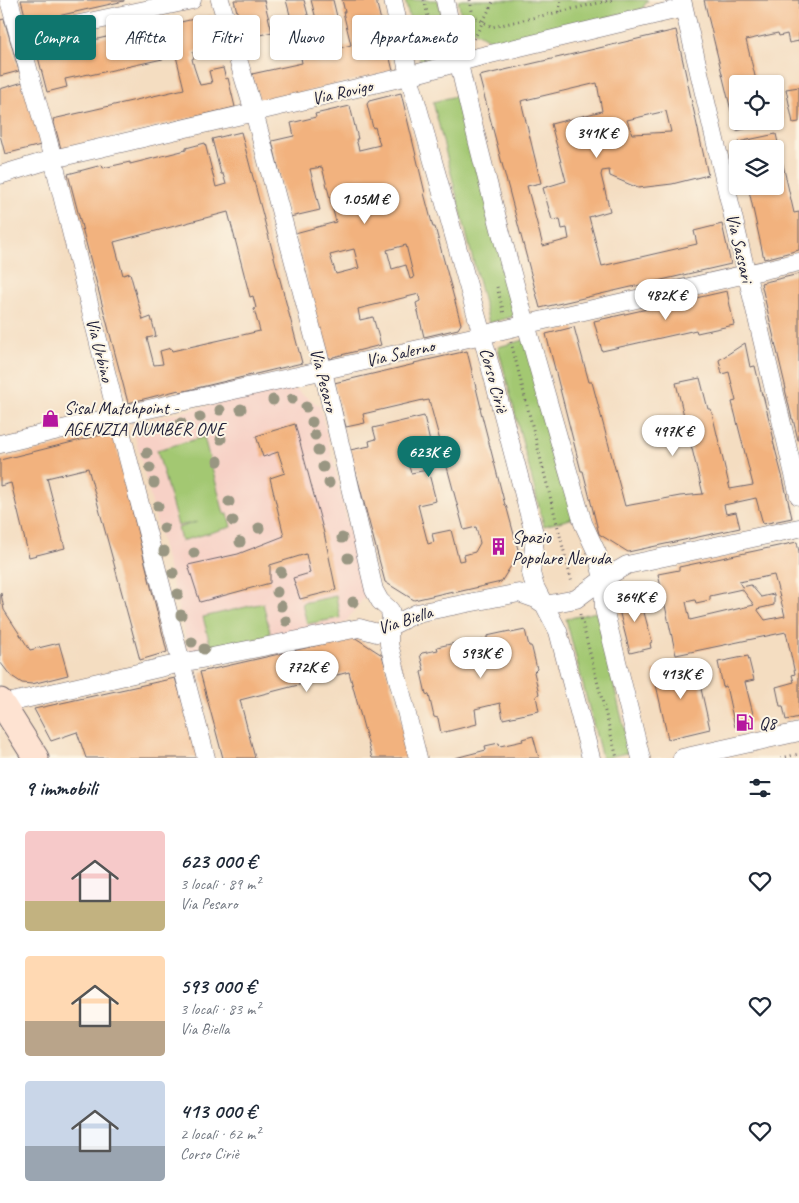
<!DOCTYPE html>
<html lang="it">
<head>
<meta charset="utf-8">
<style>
  body { margin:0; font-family:Caveat,sans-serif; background:#f6f6f7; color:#1f2937; height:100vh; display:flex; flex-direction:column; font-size:19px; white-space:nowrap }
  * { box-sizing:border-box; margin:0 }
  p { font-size:16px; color:#747a83 }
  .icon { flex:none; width:28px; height:28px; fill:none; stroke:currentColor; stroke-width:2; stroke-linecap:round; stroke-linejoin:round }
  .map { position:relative; height:758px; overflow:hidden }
  .side { display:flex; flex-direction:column; background:#fff; flex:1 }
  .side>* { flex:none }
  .top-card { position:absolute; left:15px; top:15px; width:500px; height:45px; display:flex; gap:10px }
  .tools { position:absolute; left:729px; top:75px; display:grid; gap:10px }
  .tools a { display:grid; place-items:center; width:55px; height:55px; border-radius:5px; background:#fff; box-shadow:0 1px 4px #0004; font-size:25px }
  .price { position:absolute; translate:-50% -42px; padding:0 11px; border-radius:18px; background:#fff; color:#222; font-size:16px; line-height:32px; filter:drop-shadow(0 1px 2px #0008) }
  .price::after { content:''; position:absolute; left:50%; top:30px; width:15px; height:11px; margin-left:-8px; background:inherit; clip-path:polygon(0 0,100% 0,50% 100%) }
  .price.current { background:#0f766e; color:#fff }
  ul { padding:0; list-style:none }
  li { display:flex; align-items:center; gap:15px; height:125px; padding:0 25px }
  li span { display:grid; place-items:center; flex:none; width:140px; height:100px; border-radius:5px; color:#555 }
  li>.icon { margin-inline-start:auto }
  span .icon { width:60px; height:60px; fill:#fffc; stroke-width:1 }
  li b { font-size:21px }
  h2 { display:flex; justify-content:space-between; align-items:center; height:60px; padding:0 25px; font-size:21px }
  .pill { padding:0 18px; border-radius:5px; background:#fff; box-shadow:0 1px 4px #0004; font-size:18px; line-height:45px }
  .pill.current { background:#0f766e; color:#fff }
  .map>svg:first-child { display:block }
  .built { fill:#f7d1c6 }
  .green { fill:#a3c872; stroke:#627556 }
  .building { fill:#f2b27e; fill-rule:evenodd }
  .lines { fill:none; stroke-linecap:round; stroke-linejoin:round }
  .street-casing { stroke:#6c636a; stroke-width:19 }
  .secondary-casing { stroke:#6c636a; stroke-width:27 }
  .path { stroke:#6c636a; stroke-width:3; stroke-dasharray:1 4; stroke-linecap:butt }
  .street { stroke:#fff; stroke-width:18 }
  .secondary { stroke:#fee3d2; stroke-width:25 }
  .tree { fill:#999682 }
  .labels { text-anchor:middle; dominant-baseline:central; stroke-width:4; stroke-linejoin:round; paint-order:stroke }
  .street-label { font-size:18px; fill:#22223b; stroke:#fcf5e5 }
  .poi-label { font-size:18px; fill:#22223b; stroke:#fcf5e5; text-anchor:start }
</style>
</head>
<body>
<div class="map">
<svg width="799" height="758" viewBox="0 0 799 758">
  <rect width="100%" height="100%" fill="#fcf5e5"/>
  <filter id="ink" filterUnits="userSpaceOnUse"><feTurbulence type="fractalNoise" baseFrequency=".02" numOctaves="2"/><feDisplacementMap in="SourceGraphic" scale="10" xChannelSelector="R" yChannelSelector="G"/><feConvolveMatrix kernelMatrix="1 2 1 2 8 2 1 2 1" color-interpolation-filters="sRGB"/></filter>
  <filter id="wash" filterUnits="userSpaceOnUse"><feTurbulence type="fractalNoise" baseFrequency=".0096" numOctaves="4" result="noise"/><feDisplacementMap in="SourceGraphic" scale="20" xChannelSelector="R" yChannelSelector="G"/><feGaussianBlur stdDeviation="1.12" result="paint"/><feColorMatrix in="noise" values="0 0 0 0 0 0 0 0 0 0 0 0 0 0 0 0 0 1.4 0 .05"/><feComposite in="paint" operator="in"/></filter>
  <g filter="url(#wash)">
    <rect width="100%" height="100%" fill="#f4ddc1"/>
    <!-- built -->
    <path class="built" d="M290 386 320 406 365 596 345 623 190 655 132 424Z"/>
    <!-- green -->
    <path class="green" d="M405 0H438L452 55 421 63Z
      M458 0H648L642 9 497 44 463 24Z
      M463 94 519 315 489 323 433 102Z
      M528 339 574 518 544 526 498 347Z
      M204 437 224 514H228L231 527 181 541 178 528 197 522 178 526 157 450Z
      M336 596 340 618 307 624 302 603Z
      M263 603 271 636 211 648 203 617Z
      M596 612 630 752 605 758H602L566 619Z"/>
    <g id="blocks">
      <!-- building -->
      <path class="building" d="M21 0H124V1L27 23Z
        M234 0H264L272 32 244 39Z
        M286 0H304L314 37 297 41Z
        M311 0H333L340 29 320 34Z
        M342 0H376L393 71 260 103 252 74 302 63 301 58 351 45 343 12H345Z
        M704 0H799V41L789 43 787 34 779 36 778 33 746 40 757 84H738V121L773 122 736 131Z
        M211 15 221 53 204 57V54L199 53V51L193 52 194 58 192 59 194 67 200 85 212 83 209 71 223 68 226 79 228 78 235 107 61 149 53 119 184 89 176 56 90 75 89 74 65 79 67 87 47 92 37 53 167 23 168 25Z
        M4 19 19 71 0 76V20Z
        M676 30 708 175 672 184 638 188 610 176 609 170 602 171 601 175 610 211 589 217 602 266 697 244 694 231 722 224 731 264 540 308 479 76ZM597 83 602 111 551 124 566 181 543 188 552 220 560 219 562 229 567 228 569 239 543 246 527 186 541 183 521 101ZM666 111 671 132 632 134 627 120Z
        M23 82 41 145 5 154 0 135V89Z
        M799 87V122L793 123 786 89Z
        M777 91 784 119 775 122V92Z
        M401 93 425 193H424L433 227H435L461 324 458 329 424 337 416 303 420 301 419 294 358 309 360 320 373 317 381 345 333 357 332 359 323 354 305 269 295 233 336 222 322 167 310 169 320 210 290 217 272 141 294 136 291 123 316 117 315 114 350 106 358 139H356L359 150 380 145 375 127 373 128 367 104 369 101ZM406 245 414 278 410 279 406 265 392 269 387 250ZM354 249 359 268 336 274 330 255Z
        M241 132 302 363 180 392 179 390 128 403 68 174 102 165 103 168 130 162V164L186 150V148L205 143 216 187 226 184 223 174H221L212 139ZM228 212 250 297 253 296 256 308 254 309 260 331 172 351 171 348 160 351 163 364 154 365 147 338 156 336 151 317 143 320 130 273 123 275 114 242Z
        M776 134 794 213 799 212V250L764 259 748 186H775V149H739L738 142Z
        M799 274V440H798L793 419H792L785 389H786L761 283Z
        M727 291 734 325 697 333 696 330 602 351 594 321Z
        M574 327 589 382H592L625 506 680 496 703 494 676 383 700 378 708 409H711L730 489 753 485 732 402 736 401 729 372 722 374 719 360 745 343 750 367 755 366 762 395H763L774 440 773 441 783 479 792 518 763 524 756 498 724 505 726 514 736 512 740 528 628 552 599 534 583 471H581L546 334Z
        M467 351 481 408H480L505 505H506L519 553 501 582 453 593V591L414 600 385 582 350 450 370 446 369 441 376 439 373 428 424 416 432 451 406 457 411 473 428 470 436 501 418 505 428 544 434 542 432 534 451 530 459 561 465 560 464 555 475 552 480 543 476 527 464 530 429 400 423 401V400L363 414 365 423 346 427 334 383 415 364 414 363Z
        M295 424 324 533 336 590 300 599 293 578 310 573 306 554 270 565V583L200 602 188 565 238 554 284 536 270 478 285 473 278 452 263 457 256 436Z
        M113 432 167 652 140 660 88 468 47 478 65 548 29 557 11 483 0 486V460Z
        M797 542 799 552V717L786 720 783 706H780L776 687 794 682 792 675 795 674 786 632 676 655 658 574 679 570V567ZM774 575 785 616 765 620 757 609 774 605V594L761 597 751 585 742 587 739 582ZM742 589 754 605 690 620 686 602 695 600 696 603 710 600V596Z
        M627 591 644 602 642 605 652 642 650 643 651 648 630 653 618 606Z
        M0 593H1L4 610 30 650 59 643 68 675 32 684 22 683 10 675 0 662Z
        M525 630 529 646H531L532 648 537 669 534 672 539 694 536 696 539 711 503 719 500 703 475 709 477 724 441 733 438 718 434 717 429 695 426 694 421 672 424 670 420 655 422 653 438 650 437 647 455 643 456 646 487 639V636L510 631 511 633Z
        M354 637 382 655 412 758H372L349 672 240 700 255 758H223L200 672Z
        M748 656 754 680 745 682 755 722 735 727 726 686 723 687 718 662Z
        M695 662 710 729 668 739 653 671Z
        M175 678 200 758H86L77 732 51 741 34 709Z
        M533 736 539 758H455L486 750 485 746 499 743 500 746 523 741 522 739Z"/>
    </g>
  </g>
  <g filter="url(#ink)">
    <use href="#blocks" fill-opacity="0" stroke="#6c636a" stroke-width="1"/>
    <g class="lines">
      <defs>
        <path id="street" d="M9 0 53 159 117 416 206 758
          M220 0 254 112 323 371 374 590 380 601 390 610 391 619 389 626V644L418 758
          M393 0 409 76 482 335 535 537 531 573 535 587 558 631 591 758
          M445 0C482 177 533 350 583 523L597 553 603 579 604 609 641 758
          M682 0 799 496
          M19 37 192 0
          M0 175 53 159 404 77 478 57 683 8
          M0 444 117 416 482 335 540 321 799 262
          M0 707 12 702 181 663 359 628 377 633 417 613 519 593 536 599 545 605 576 599 603 579 627 565 799 528
          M682 758 799 732"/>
        <path id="secondary" d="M0 701 36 758"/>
      </defs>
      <!-- street casing -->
      <use href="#street" class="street-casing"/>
      <!-- secondary casing -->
      <use href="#secondary" class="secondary-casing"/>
      <!-- path -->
      <path class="path" d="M424 0 437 53
        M470 0 473 16 492 27 612 0
        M559 12 561 0
        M474 39 494 0
        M497 287 504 314
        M511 342 572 583
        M580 614 617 758
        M781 758 799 754"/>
      <!-- street -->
      <use href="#street" class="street"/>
      <!-- secondary -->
      <use href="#secondary" class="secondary"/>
    </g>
    <!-- trees -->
    <g class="tree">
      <circle cx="292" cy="399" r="5.5"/>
      <circle cx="273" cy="400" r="5.5"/>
      <circle cx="306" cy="407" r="5.5"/>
      <circle cx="241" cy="409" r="5.5"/>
      <circle cx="220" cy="410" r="5.5"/>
      <circle cx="200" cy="417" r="5.5"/>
      <circle cx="312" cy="422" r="5.5"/>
      <circle cx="181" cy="423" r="5.5"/>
      <circle cx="165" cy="427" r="5.5"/>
      <circle cx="147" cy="429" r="5.5"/>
      <circle cx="315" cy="435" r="5.5"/>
      <circle cx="221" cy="439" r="5.5"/>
      <circle cx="318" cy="450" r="5.5"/>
      <circle cx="147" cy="453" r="5.5"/>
      <circle cx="218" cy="461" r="5.5"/>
      <circle cx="323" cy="467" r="5.5"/>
      <circle cx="150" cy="468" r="5.5"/>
      <circle cx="154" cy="483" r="5.5"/>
      <circle cx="329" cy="483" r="5.5"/>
      <circle cx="229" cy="502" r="5.5"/>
      <circle cx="158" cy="506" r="5.5"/>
      <circle cx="233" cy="521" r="5.5"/>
      <circle cx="164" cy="528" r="5.5"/>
      <circle cx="259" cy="528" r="5.5"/>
      <circle cx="342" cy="538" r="5.5"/>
      <circle cx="240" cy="542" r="5.5"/>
      <circle cx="164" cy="551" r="5.5"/>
      <circle cx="194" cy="553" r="5.5"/>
      <circle cx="348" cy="558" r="5.5"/>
      <circle cx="281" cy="572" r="5.5"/>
      <circle cx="173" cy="573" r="5.5"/>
      <circle cx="277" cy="592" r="5.5"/>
      <circle cx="178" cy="594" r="5.5"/>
      <circle cx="353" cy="602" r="5.5"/>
      <circle cx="281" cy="606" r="5.5"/>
      <circle cx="181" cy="615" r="5.5"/>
      <circle cx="286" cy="621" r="5.5"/>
      <circle cx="192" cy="642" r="5.5"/>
      <circle cx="204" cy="649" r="5.5"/>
    </g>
  </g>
  <!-- icons -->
  <defs>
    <symbol id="shop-bare" viewBox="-9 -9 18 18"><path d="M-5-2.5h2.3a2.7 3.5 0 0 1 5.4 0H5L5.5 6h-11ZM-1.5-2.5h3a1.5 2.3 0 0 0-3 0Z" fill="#b5179e" stroke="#fcf5e5" stroke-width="2.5" paint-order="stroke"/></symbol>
    <symbol id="building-bare" viewBox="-9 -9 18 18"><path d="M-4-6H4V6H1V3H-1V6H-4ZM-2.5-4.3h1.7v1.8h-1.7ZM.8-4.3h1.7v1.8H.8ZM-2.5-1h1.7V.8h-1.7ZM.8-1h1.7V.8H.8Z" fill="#b5179e" stroke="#fcf5e5" stroke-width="2.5" paint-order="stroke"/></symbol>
    <symbol id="fuel-bare" viewBox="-9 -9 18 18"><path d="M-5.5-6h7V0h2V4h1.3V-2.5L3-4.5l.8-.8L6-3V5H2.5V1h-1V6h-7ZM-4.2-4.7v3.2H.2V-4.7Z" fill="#b5179e" stroke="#fcf5e5" stroke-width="2.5" paint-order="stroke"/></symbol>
  </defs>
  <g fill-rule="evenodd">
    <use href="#shop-bare" x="38" y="406" width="25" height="25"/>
    <use href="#building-bare" x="486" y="534" width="25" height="25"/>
    <use href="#fuel-bare" x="732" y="710" width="25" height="25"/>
  </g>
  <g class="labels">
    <!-- street labels -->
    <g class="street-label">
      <text transform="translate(342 92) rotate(-13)">Via Rovigo</text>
      <text transform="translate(740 248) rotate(77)">Via Sassari</text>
      <text transform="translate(100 350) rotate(76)">Via Urbino</text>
      <text transform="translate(400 353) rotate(-13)">Via Salerno</text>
      <text transform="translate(324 380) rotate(76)">Via Pesaro</text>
      <text transform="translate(494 380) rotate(75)">Corso Ciriè</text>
      <text transform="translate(405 620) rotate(-18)">Via Biella</text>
    </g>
    <!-- poi labels -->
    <g class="poi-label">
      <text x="64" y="408">Sisal Matchpoint -<tspan x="64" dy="21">AGENZIA NUMBER ONE</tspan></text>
      <text x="512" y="537">Spazio<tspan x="512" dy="21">Popolare Neruda</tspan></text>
      <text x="759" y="723">Q8</text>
    </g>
  </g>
</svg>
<div class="tools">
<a><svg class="icon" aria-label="locate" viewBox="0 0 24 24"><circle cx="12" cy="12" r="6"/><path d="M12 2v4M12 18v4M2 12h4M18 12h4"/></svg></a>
<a><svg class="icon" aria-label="layers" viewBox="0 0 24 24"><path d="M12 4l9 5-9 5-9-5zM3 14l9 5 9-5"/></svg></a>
</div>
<b class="price" style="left:597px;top:159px">341K €</b>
<b class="price" style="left:365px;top:225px">1.05M €</b>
<b class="price" style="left:666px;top:321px">482K €</b>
<b class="price" style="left:673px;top:457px">497K €</b>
<b class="price current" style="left:429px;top:478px">623K €</b>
<b class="price" style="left:635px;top:623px">364K €</b>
<b class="price" style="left:481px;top:679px">593K €</b>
<b class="price" style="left:307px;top:693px">772K €</b>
<b class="price" style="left:681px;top:700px">413K €</b>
<div class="top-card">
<a class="pill current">Compra</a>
<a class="pill">Affitta</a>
<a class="pill">Filtri</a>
<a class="pill">Nuovo</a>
<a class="pill">Appartamento</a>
</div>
</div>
<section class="side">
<h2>9 immobili<svg class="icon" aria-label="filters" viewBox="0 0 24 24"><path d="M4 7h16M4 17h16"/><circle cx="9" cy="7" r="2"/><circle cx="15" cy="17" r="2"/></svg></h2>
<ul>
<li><span style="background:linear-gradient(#f6c9c9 70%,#c2b280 0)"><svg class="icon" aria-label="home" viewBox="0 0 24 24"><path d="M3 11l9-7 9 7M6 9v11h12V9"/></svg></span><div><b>623 000 €</b><p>3 locali · 89 m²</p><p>Via Pesaro</p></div><svg class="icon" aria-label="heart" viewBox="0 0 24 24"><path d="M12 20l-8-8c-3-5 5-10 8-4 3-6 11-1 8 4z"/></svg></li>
<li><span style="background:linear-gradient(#ffd9b3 65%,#b9a48a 0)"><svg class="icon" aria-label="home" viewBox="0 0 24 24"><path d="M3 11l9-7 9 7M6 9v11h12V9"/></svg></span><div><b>593 000 €</b><p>3 locali · 83 m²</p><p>Via Biella</p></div><svg class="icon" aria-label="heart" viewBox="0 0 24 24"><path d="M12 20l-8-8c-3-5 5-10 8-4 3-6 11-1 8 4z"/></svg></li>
<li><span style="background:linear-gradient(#c9d6e8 65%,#9aa5b1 0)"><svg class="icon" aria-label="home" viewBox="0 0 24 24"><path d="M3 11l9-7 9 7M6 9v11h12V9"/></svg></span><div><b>413 000 €</b><p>2 locali · 62 m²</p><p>Corso Ciriè</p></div><svg class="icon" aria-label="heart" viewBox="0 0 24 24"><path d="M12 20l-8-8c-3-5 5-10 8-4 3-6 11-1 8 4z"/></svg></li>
</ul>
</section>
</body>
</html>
